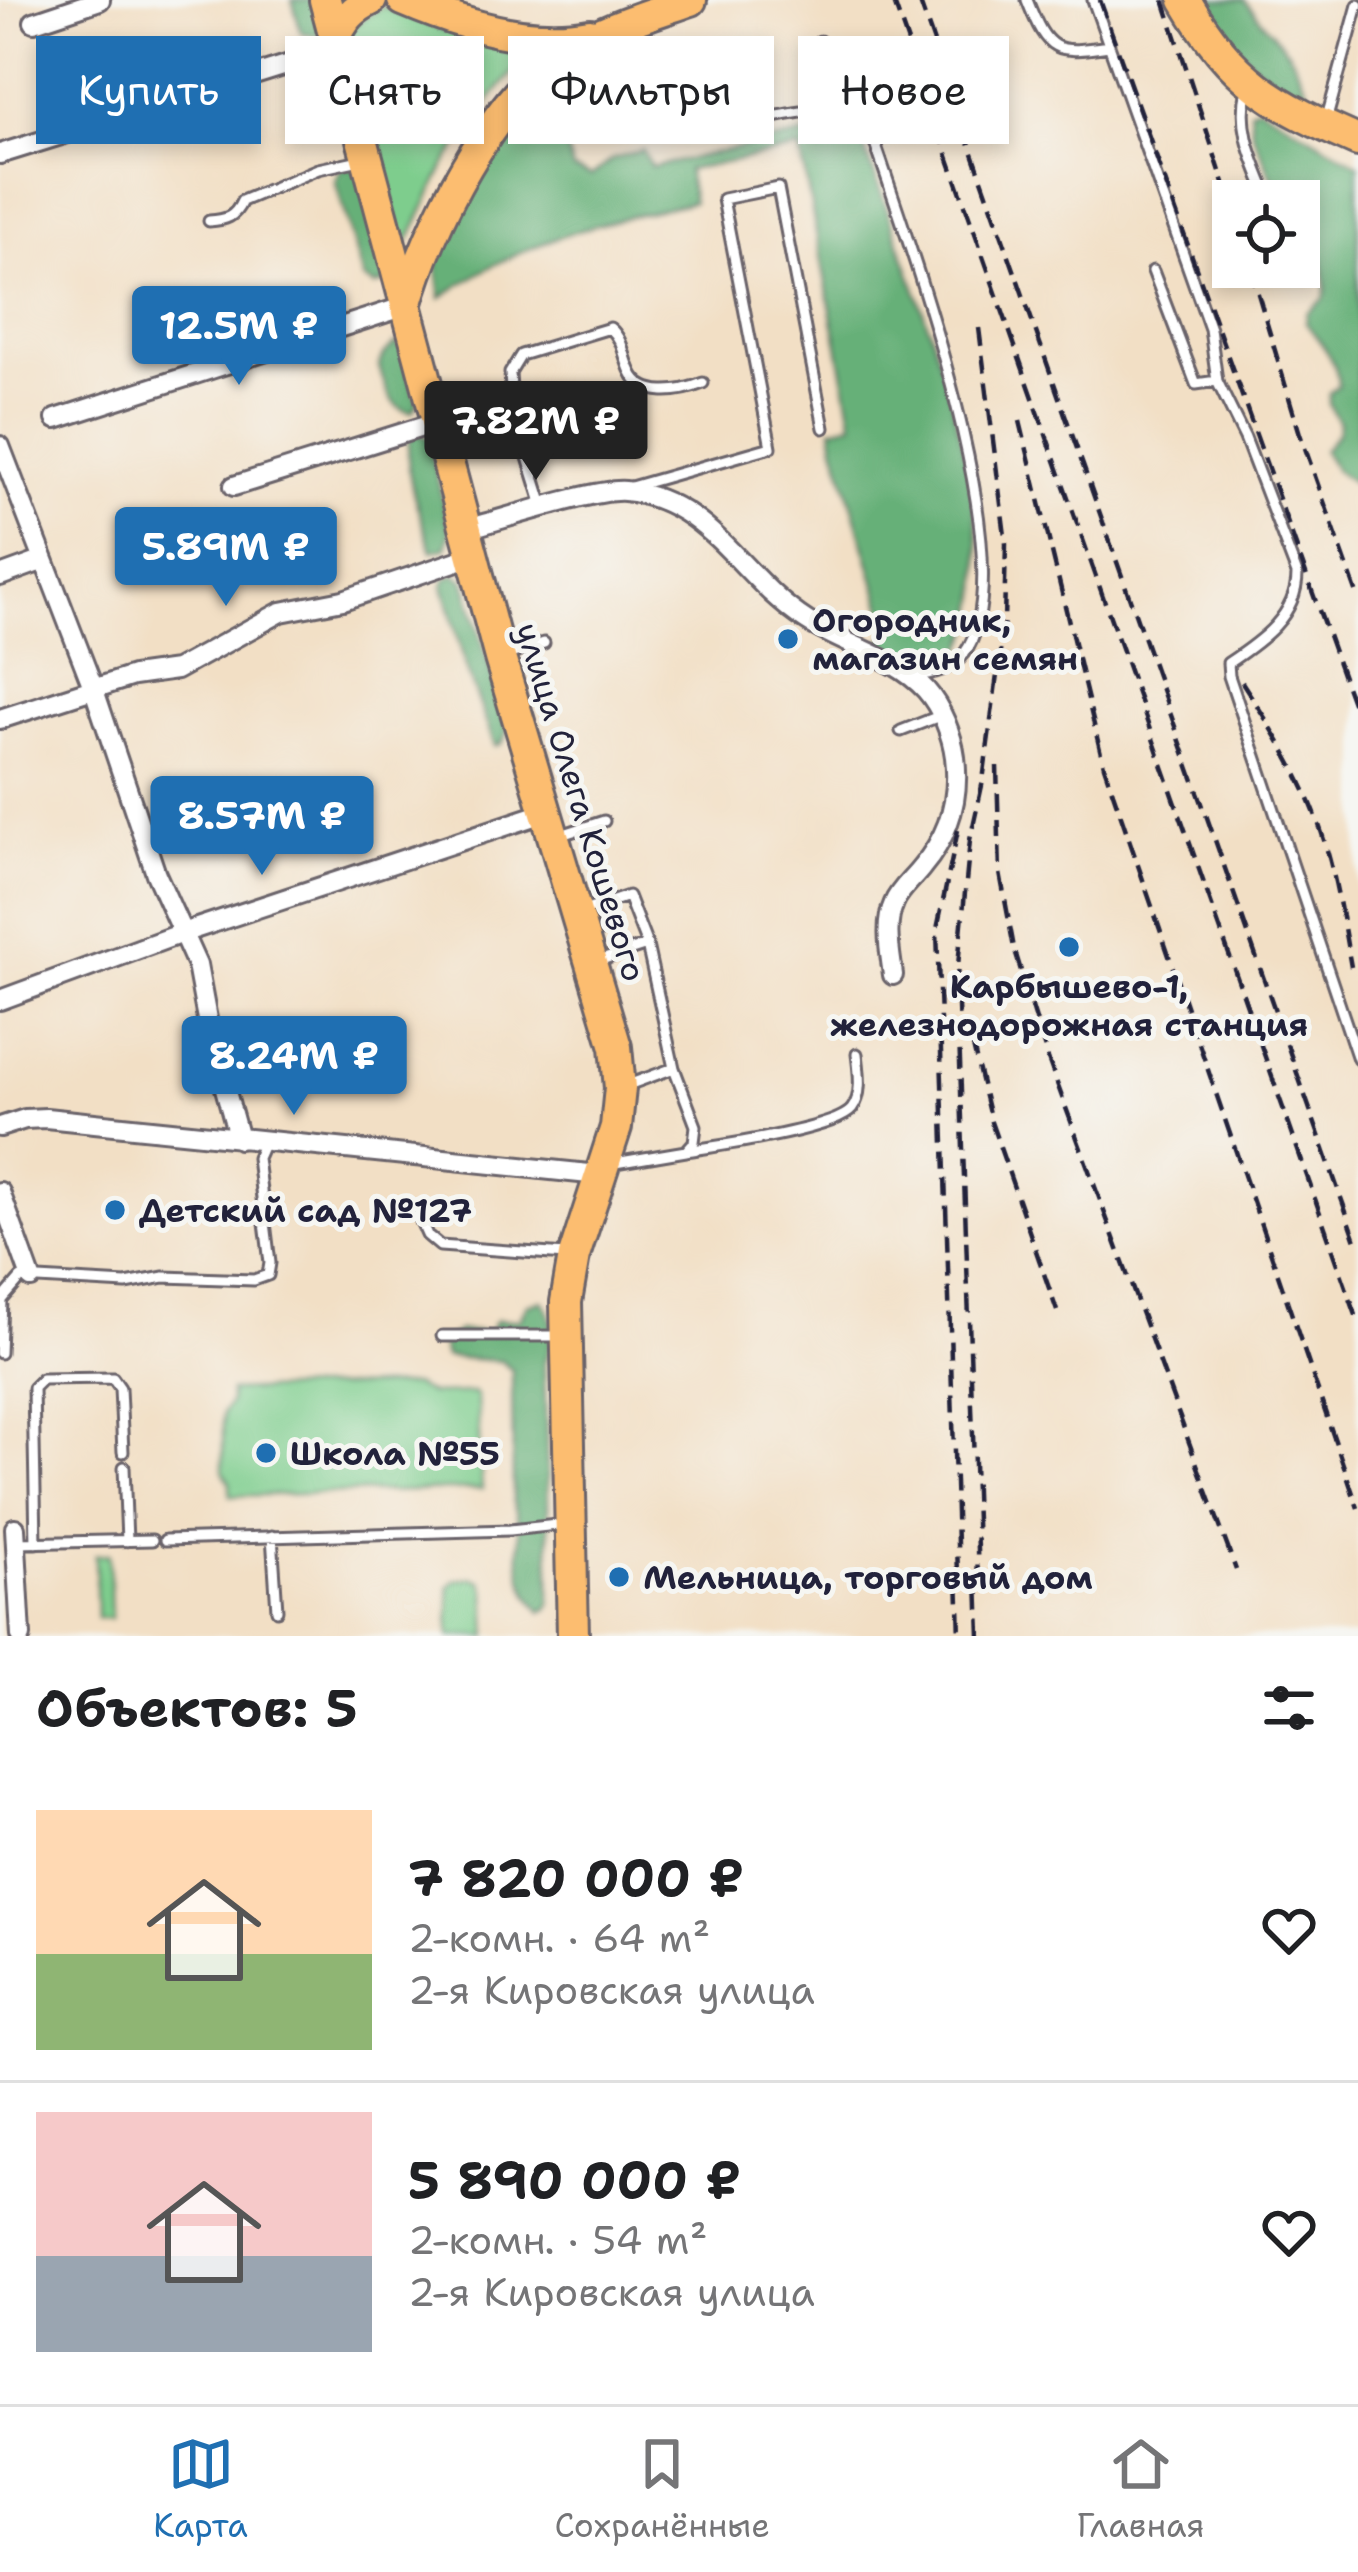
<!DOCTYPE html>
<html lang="ru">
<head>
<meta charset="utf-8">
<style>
  body { margin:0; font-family:"Shantell Sans",sans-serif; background:#f2f2f2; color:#202124; height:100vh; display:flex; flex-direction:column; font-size:45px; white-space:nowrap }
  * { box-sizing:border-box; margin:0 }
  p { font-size:39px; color:#757577 }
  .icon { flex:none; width:66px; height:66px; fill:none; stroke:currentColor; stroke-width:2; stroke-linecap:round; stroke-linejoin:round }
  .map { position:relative; height:1636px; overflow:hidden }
  .panel { display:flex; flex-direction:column; background:#fff; flex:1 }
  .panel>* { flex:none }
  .hud { position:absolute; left:36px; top:36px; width:1287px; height:108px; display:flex; gap:24px }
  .buttons { position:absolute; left:1212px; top:180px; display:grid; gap:24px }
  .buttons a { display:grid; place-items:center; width:108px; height:108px; border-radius:0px; background:#fff; box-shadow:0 6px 18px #0003; font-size:60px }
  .price { position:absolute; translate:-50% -102px; padding:0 27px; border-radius:12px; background:#1f6fb2; color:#fff; font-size:39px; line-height:78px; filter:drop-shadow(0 3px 6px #0008) }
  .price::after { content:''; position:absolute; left:50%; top:72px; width:36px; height:27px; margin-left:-18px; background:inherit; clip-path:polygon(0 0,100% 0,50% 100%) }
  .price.current { background:#222; color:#fff }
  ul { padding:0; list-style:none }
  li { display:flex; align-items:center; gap:36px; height:300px; padding:0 36px }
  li+li { border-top:3px solid #e0e0e0 }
  li span { display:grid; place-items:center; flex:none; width:336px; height:240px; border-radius:0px; color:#555 }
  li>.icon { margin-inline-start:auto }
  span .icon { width:144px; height:144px; fill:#fffc; stroke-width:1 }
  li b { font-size:51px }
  h2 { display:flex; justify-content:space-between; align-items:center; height:144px; padding:0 36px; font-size:51px }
  .chip { padding:0 42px; border-radius:0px; background:#fff; box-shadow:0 6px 18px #0003; font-size:42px; line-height:108px }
  .chip.current { background:#1f6fb2; color:#fff }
  .menu { display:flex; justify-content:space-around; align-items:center; height:168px; border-top:3px solid #e0e0e0; background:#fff; font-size:33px; color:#757577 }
  .menu a { display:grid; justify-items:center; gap:6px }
  .menu .current { color:#1f6fb2 }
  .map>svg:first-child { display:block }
  .green { fill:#7ecd8d; stroke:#507864; stroke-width:3 }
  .forest { fill:#66b078; stroke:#44695a; stroke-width:3 }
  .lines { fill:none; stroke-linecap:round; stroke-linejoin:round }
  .service-casing { stroke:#6b646b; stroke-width:15 }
  .minor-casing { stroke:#6b646b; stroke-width:24 }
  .primary-casing { stroke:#6b646b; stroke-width:36 }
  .service { stroke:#fff; stroke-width:9 }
  .minor { stroke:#fff; stroke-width:18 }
  .primary { stroke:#fcbd6f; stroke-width:30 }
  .rail { stroke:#22223b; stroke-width:4.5; stroke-dasharray:18 9; stroke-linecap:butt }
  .poi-dot { fill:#1f6fb2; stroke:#f6f6f2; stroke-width:4.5 }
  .labels { text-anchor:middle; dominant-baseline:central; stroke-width:10; stroke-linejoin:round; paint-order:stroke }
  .poi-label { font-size:33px; font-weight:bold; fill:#22223b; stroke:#f6f6f2; text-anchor:start }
  .street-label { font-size:33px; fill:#22223b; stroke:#f6f6f2 }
</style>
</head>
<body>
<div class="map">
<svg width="1358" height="1636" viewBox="0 0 1358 1636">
  <rect width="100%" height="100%" fill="#f6f6f2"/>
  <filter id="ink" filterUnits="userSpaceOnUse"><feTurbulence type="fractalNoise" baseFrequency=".00833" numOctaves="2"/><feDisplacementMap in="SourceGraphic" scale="24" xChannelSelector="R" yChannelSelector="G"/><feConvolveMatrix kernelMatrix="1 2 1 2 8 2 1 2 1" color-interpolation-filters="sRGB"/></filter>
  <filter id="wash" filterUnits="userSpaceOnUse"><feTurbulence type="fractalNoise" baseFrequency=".004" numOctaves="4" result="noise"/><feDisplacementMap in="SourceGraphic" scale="48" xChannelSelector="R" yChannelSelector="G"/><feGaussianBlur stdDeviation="2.7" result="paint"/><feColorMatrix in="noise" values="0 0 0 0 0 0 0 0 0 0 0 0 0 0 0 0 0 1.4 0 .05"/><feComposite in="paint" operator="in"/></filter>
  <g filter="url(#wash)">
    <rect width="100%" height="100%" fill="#f2dfc5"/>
    <!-- green -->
    <path class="green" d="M383 6 442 30 534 47 490 100 444 167 404 250 347 30Z
      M413 1385 430 1394 474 1393 477 1398 482 1489 230 1496V1483L223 1471V1413L230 1402V1391Z
      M109 1554 111 1618H97L95 1555Z
      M473 1578 482 1581 486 1590 488 1636H450L449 1587 456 1580Z"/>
    <!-- forest -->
    <path class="forest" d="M292 0H315L320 33 316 37 301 32Z
      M1206 0H1244L1289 52 1308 91 1302 96C1258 79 1228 39 1206 0Z
      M616 55H644L649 66C626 89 597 93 572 114L566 147 573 169 591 176 613 159 643 150 651 167 844 126 859 133C899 245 1017 529 968 638 946 688 912 664 879 642L890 633 835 446 832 428 853 423 800 149 687 170 693 202C603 221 516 243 441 298L435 254 480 166 535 100 561 78Z
      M322 62 331 68 340 96 331 107C316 98 308 85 312 67Z
      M1258 105 1358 164V486L1335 470 1323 451 1337 433 1339 423 1329 404V393L1338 386C1338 360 1321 344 1306 323L1307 313 1324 299 1326 289 1322 257 1299 220V201H1284L1280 195 1252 132 1250 110Z
      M342 167 358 168 387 282 375 286 363 279 335 180Z
      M395 343 402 348 418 404 412 412C388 409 386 387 379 367L384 355Z
      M418 434 428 438 450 532 446 548 432 551C421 517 402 473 410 437Z
      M455 574 465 581 508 731 502 743 495 746 466 668 443 586 445 579Z
      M542 1300C557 1319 554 1341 544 1362L551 1603 548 1609 541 1612C505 1566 529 1545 513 1502L512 1370 501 1361 445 1357 441 1343 459 1331 492 1332V1325L497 1320H519L527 1305Z"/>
  </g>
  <g filter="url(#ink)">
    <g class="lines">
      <defs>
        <path id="service" d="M1027 0C1048 53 1055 54 1109 46
          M1093 0 1210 329 1217 381 1245 438 1297 574C1297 616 1261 641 1228 663L1229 676 1358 1059
          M820 41 822 81 834 111
          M1247 89C1237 131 1255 163 1270 201
          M1326 121 1358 5
          M731 127C767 119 840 95 869 125 902 226 1030 566 964 654 954 668 932 675 915 675
          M209 221C226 220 235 217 242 201L318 169 360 160
          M1153 271 1196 384 1217 381
          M631 487 771 447 723 199 778 188 824 428
          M544 509 512 406 510 373 521 355 610 328C624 340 623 356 631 372 643 399 681 392 703 383
          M504 656 544 643
          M901 731 942 715
          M558 836 604 821
          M581 912 628 896 647 945 674 1068 696 1126 694 1142 686 1151 609 1164
          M595 962 647 945
          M628 1085 674 1068
          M686 1151C717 1146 835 1130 852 1109 863 1095 859 1071 857 1054
          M419 1217 427 1235 440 1246 566 1255
          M442 1336H560
          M0 1353 2 1300 21 1278 126 1284 164 1277 254 1280 268 1275 270 1263 257 1158 264 1142
          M124 1467 127 1541
          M272 1536 277 1610
          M165 1540 510 1530 567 1524
          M16 1543 152 1540
          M36 1543 33 1388 42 1379 113 1378 120 1388 123 1452"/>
        <path id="minor" d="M34 22 100 0
          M0 154 338 49
          M56 419 406 306
          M0 446 93 687 156 874 197 965 209 1030 239 1139
          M234 486 435 423
          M465 529C498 521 597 488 625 491 710 500 741 579 807 621 844 645 896 657 926 690 941 707 952 734 955 757 960 798 949 835 922 867 913 879 899 890 894 903 884 925 890 952 893 975
          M0 576 44 560
          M0 719 133 676 176 670 281 612 343 600 472 556
          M0 1000 182 933 544 813
          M0 1127 25 1119 46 1118 599 1175
          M0 1192 31 1278
          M15 1528 21 1636"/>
        <path id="primary" d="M325 0 500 658 616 1047 620 1088 616 1127 574 1256 566 1302 573 1636
          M403 0C459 24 529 46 590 34
          M1185 0C1233 82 1273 104 1358 141
          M335 39C343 20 352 9 371 0
          M406 306C428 227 493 98 564 53 603 28 648 15 691 0"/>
      </defs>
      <!-- service casing -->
      <use href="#service" class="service-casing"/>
      <!-- minor casing -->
      <use href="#minor" class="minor-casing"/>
      <!-- primary casing -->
      <use href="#primary" class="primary-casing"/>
      <!-- service -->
      <use href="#service" class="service"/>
      <!-- minor -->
      <use href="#minor" class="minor"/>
      <!-- primary -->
      <use href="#primary" class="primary"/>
      <!-- rail -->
      <path class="rail" d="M893 0 1358 1321
        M919 0 1358 1246
        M1100 0 1358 719
        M1164 0 1233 211
        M1250 267 1300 434 1358 597
        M979 328 1006 544 1004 622 983 781 970 840 957 976 980 1636
        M1020 421 1104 766 1358 1508
        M1242 682C1268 722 1293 761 1311 804 1333 856 1341 912 1351 967
        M997 766 1000 873 1014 948 1048 1059 1236 1570
        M958 830 937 929 960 1636
        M972 1042 991 1122 1057 1311"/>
    </g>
  </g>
  <!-- markers -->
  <g class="poi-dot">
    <circle cx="788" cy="639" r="12"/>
    <circle cx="1069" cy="947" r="12"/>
    <circle cx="115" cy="1210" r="12"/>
    <circle cx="266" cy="1453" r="12"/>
    <circle cx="619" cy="1577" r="12"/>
  </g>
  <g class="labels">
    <!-- poi labels -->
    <g class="poi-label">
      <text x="812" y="620">Огородник,<tspan x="812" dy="38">магазин семян</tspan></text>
      <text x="1069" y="986" text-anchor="middle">Карбышево-1,<tspan x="1069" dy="38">железнодорожная станция</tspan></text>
      <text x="139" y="1210">Детский сад №127</text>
      <text x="290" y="1453">Школа №55</text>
      <text x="643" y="1577">Мельница, торговый дом</text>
    </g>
    <!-- street labels -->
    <g class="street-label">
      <text transform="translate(581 802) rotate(73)">улица Олега Кошевого</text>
    </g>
  </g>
</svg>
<div class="buttons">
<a><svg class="icon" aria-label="locate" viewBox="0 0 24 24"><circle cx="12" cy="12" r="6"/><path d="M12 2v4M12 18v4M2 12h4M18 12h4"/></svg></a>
</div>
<b class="price" style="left:239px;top:388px">12.5M ₽</b>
<b class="price current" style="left:536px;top:483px">7.82M ₽</b>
<b class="price" style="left:226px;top:609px">5.89M ₽</b>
<b class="price" style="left:262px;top:878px">8.57M ₽</b>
<b class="price" style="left:294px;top:1118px">8.24M ₽</b>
<div class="hud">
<a class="chip current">Купить</a>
<a class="chip">Снять</a>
<a class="chip">Фильтры</a>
<a class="chip">Новое</a>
</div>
</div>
<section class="panel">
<h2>Объектов: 5<svg class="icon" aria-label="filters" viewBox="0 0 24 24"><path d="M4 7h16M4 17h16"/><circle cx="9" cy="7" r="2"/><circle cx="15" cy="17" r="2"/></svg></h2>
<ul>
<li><span style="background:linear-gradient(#ffd9b3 60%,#8fb573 0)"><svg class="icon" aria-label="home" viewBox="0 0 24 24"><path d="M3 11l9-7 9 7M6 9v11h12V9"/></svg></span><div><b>7 820 000 ₽</b><p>2-комн. · 64 m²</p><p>2-я Кировская улица</p></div><svg class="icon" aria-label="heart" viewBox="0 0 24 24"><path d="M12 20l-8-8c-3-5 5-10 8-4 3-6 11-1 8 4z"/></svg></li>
<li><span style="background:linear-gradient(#f6c9c9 60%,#9aa5b1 0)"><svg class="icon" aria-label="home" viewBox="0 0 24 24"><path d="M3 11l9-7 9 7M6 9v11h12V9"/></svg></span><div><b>5 890 000 ₽</b><p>2-комн. · 54 m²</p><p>2-я Кировская улица</p></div><svg class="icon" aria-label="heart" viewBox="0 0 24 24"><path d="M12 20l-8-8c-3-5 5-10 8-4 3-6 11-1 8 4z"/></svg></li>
</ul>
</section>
<nav class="menu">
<a class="current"><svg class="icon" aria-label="map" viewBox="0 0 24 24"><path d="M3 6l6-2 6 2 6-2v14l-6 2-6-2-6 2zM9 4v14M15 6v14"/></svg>Карта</a>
<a><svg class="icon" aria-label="saved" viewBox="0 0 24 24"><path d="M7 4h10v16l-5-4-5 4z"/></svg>Сохранённые</a>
<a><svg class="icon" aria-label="home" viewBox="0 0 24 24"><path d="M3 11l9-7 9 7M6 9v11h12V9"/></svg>Главная</a>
</nav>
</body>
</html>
